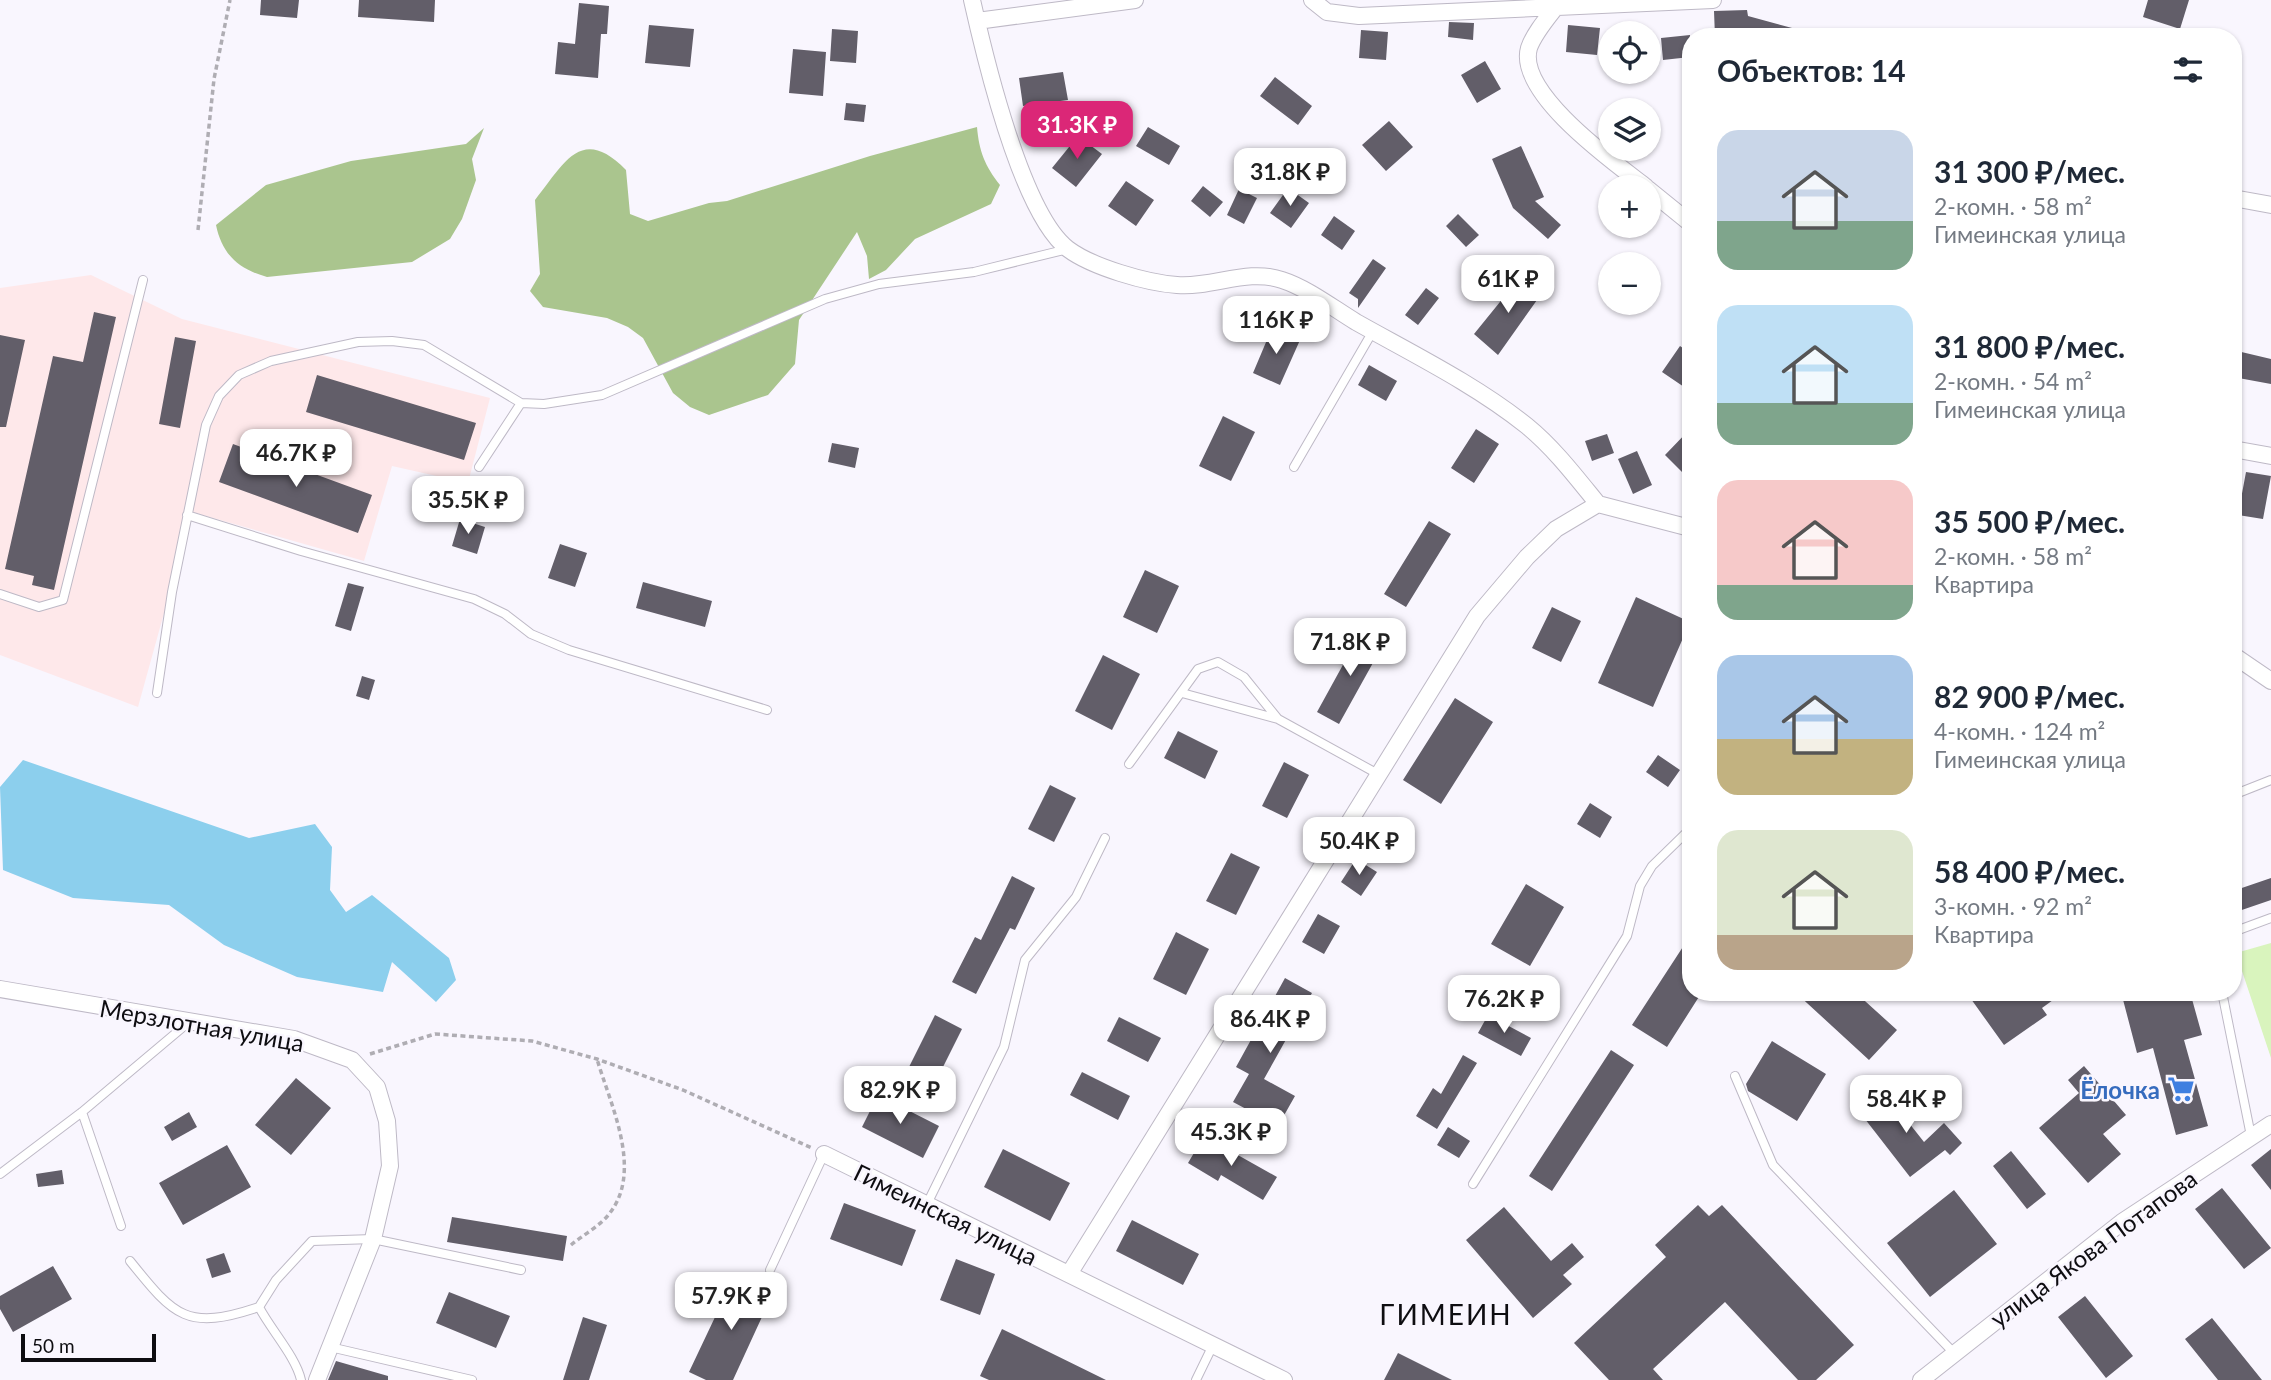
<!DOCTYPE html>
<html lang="ru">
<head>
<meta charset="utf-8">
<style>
  body { margin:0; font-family:Lato,sans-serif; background:#f2f2f3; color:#1f2937; height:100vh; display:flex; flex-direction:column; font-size:26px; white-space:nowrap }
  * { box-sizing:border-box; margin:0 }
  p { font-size:23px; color:#747a83 }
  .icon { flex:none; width:38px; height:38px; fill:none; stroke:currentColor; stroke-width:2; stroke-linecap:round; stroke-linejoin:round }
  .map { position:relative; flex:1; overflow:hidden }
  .drawer { position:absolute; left:1682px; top:28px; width:560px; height:973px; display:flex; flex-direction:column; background:#fff; border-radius:28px; box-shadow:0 2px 5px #0004 }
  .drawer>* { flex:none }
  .tools { position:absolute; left:1598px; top:21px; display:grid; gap:14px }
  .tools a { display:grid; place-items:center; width:63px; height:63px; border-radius:50%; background:#fff; box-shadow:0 2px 5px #0004; font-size:35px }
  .scale { position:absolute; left:21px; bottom:18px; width:135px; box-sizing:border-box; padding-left:7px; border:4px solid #0e0d11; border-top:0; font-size:19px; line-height:24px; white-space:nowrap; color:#0e0d11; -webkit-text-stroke:5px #f9f6fe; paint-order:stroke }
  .price { position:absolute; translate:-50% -60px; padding:0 16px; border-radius:14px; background:#fff; color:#222; font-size:23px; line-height:46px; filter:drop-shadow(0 2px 4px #0008) }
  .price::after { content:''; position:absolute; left:50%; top:42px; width:21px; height:16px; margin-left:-10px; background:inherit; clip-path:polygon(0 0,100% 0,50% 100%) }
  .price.selected { background:#db2777; color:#fff }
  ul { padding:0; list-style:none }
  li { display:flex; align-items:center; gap:21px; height:175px; padding:0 35px }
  li span { display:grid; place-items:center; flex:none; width:196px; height:140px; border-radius:21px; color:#555 }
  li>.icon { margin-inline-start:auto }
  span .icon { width:84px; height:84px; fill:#fffc; stroke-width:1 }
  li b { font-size:30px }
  h2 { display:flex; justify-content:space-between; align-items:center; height:84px; padding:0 35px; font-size:30px }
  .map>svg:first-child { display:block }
  .industrial { fill:#fee8ea }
  .green { fill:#d9f4bd }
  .forest { fill:#aac58e }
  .water { fill:#8ccfed }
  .building { fill:#625e69 }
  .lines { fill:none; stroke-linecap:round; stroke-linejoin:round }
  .lane-casing { stroke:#beb9c6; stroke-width:10 }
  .street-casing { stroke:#beb9c6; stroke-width:18 }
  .path { stroke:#afadb3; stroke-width:3.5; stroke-dasharray:5 3.5; stroke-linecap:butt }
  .lane { stroke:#fff; stroke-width:8 }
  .street { stroke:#fff; stroke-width:16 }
  .labels { text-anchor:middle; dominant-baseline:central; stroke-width:5; stroke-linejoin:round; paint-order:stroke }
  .street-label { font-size:24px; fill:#0e0d11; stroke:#f9f6fe }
  .shop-label { font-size:24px; font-weight:bold; fill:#366cbe; stroke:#f9f6fe; text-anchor:end }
  .quarter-label { font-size:28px; letter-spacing:2px; fill:#0e0d11; stroke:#f9f6fe }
</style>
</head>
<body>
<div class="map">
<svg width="2271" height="1380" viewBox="0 0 2271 1380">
  <rect width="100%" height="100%" fill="#f9f6fe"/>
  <!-- industrial -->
  <path class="industrial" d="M91 275 182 319 490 398 468 483 392 466 364 561 192 512 138 707 0 655V288Z"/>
  <!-- green -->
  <path class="green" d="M2271 943V1058L2236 953Z"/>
  <!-- forest -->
  <path class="forest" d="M977 127C979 151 985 166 1000 185L991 204 915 239 886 270 869 279 867 256 857 232 799 320 795 364 768 395 709 415 690 407 673 393 643 338 628 327 607 318 543 307 530 291 540 274 535 200C564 164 581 124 626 170L630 214 648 221 709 203 727 201 870 156Z
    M484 128 472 159 476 180 462 219 450 239 412 262 267 277C238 269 222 254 216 225L266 185 351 161 466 144Z"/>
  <!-- water -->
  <path class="water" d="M23 760 249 838 315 824 332 847 330 890 346 912 372 895 449 958 456 980 436 1002 392 962 383 992 297 977 224 945 169 905 73 898 3 870 0 787Z"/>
  <!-- building -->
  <path class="building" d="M261 0H299L297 18 260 15Z
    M359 0H435L434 22 358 17Z
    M2148 0H2189L2180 29 2143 17Z
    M579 3 609 6 607 34H601L598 78 555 74 558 42 575 44Z
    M1747 10 1748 16 1807 32 1806 37H1715L1714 11Z
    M1449 22 1474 23 1473 40 1448 37Z
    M649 25 694 29 690 67 645 63Z
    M1568 25 1600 28 1597 55 1566 52Z
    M832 29 858 31 856 63 830 61Z
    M1361 30 1388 32 1386 60 1359 58Z
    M1690 35V57L1663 60 1661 38Z
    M793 49 826 52 823 96 789 93Z
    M1485 61 1501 89 1477 103 1461 75Z
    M1063 72 1068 100 1023 106 1019 78Z
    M1275 77 1312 106 1298 125 1260 96Z
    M846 103 866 105 864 122 844 120Z
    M1389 121 1413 147 1386 171 1362 145Z
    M1148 127 1180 146 1169 165 1136 146Z
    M1078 136 1102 154 1076 187 1052 168Z
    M1521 146 1544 197 1535 201 1561 225 1548 239 1513 208 1492 159Z
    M1126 181 1154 200 1136 226 1108 206Z
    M1203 186 1223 202 1210 217 1191 201Z
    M1288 188 1309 203 1291 228 1270 213Z
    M1239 189 1257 198 1244 224 1227 215Z
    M1458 214 1479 235 1466 247 1446 226Z
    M1334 216 1355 231 1342 250 1321 235Z
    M1373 259 1386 268 1358 308V299L1349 293Z
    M1521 276 1542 293 1498 355 1474 334Z
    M1426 288 1439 298 1418 325 1405 315Z
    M94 312 116 317 54 590 32 585 34 576 5 569 53 356 83 362Z
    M1272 328 1300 340 1280 385 1253 373Z
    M0 335 25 340 6 427H0Z
    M175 337 196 341 180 428 159 424Z
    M1680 346 1690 353V391L1662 372Z
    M2233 350 2271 359V384L2233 377Z
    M1369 365 1397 381 1386 401 1358 385Z
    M317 375 476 423 464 460 306 412Z
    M1223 416 1255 432 1231 481 1199 466Z
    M1476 429 1499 444 1474 483 1451 468Z
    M1690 429V480L1665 455Z
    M1607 434 1614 453 1592 461 1585 441Z
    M832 443 859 448 855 468 828 462Z
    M233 444 372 495 358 533 219 482Z
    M1637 451 1652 485 1633 494 1618 459Z
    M2246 472 2271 476 2263 519 2238 515Z
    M460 519 485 527 477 554 452 546Z
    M1429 521 1451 534 1406 607 1384 594Z
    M560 544 587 553 575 587 548 578Z
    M1145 570 1179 586 1157 633 1123 617Z
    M643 582 712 601 705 627 636 608Z
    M348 583 364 587 351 631 335 626Z
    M1636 597 1690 622 1653 707 1598 683Z
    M1552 607 1581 621 1561 662 1532 648Z
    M1361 632 1384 643 1339 724 1317 712Z
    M1103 655 1140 674 1112 730 1075 711Z
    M362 676 375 680 369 700 356 696Z
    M1455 698 1493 722 1441 804 1403 780Z
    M1178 731 1218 751 1205 779 1164 758Z
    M1658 755 1680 770 1668 787 1646 772Z
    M1284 762 1309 775 1287 818 1262 806Z
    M1050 785 1076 798 1054 842 1028 829Z
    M1590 803 1612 817 1600 838 1577 824Z
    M1231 853 1260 867 1236 915 1206 901Z
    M1356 859 1377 872 1361 896 1341 882Z
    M1012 876 1035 888 1015 930 1010 928 976 994 952 982 975 937 981 940Z
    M2271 878V900L2233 913V891Z
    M1526 884 1564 907 1530 966 1491 944Z
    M1318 914 1340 926 1324 954 1302 942Z
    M1176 932 1209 949 1186 995 1153 979Z
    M1690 936V992H1702L1667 1047 1632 1025Z
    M1285 978 1312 993 1264 1079 1295 1096 1278 1126 1233 1102 1249 1074 1236 1067Z
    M1795 992H1855L1897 1030 1869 1060Z
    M1966 992H2064L2042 1008 2047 1015 2004 1045Z
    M2121 992H2190L2202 1035 2184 1040 2208 1126 2176 1135 2153 1048 2137 1053Z
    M935 1015 962 1029 934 1085 907 1071Z
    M1488 1015 1531 1038 1521 1056 1478 1033Z
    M1119 1017 1161 1038 1148 1062 1107 1041Z
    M1772 1041 1826 1074 1797 1121 1748 1091 1746 1084Z
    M1611 1050 1634 1065 1552 1191 1529 1176Z
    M1463 1055 1477 1063 1437 1129 1416 1116 1433 1088 1441 1094Z
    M2084 1066 2126 1115 2103 1134 2121 1154 2088 1183 2039 1128 2079 1093 2068 1080Z
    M1082 1072 1130 1096 1118 1120 1070 1095Z
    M296 1078 331 1108 291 1155 255 1125Z
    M1883 1090 1924 1142 1944 1123 1962 1143 1950 1155 1945 1150 1910 1177 1858 1110Z
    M878 1095 939 1126 923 1158 862 1127Z
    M189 1112 197 1127 172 1141 164 1127Z
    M1448 1127 1470 1141 1459 1158 1437 1145Z
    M1204 1136 1277 1177 1263 1200 1221 1175 1218 1181 1188 1163Z
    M227 1145 251 1187 183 1225 159 1183Z
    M1003 1149 1070 1183 1050 1221 984 1187Z
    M2271 1149V1190L2251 1165Z
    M2011 1151 2046 1194 2027 1209 1993 1166Z
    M62 1170 64 1184 38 1187 36 1174Z
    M2222 1188 2271 1248 2244 1269 2195 1209Z
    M1954 1190 1997 1244 1930 1297 1887 1243Z
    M844 1203 916 1230 902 1266 830 1239Z
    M1698 1205 1709 1216 1722 1205 1854 1345 1816 1380H1798L1725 1302 1653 1369 1663 1380H1609L1574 1343 1666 1257 1655 1245Z
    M1504 1207 1551 1261 1572 1243 1584 1257 1563 1275 1572 1284 1533 1318 1466 1240Z
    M452 1217 567 1236 563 1261 447 1242Z
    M1132 1220 1199 1254 1183 1285 1116 1251Z
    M224 1253 231 1272 212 1278 206 1259Z
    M956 1259 995 1274 980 1315 940 1300Z
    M53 1266 72 1299 13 1332 0 1309V1296Z
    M734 1277 772 1295 733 1380H706L689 1372Z
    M449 1292 510 1316 496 1348 436 1323Z
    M2085 1296 2133 1356 2106 1378 2058 1317Z
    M583 1317 607 1325 589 1380H563Z
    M2212 1318 2262 1380H2218L2185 1339Z
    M1002 1329 1106 1380H989L980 1376Z
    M1398 1353 1452 1380H1384Z
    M336 1361 388 1376V1380H328Z"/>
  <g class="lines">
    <defs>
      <path id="lane" d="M479 467 521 403
        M1294 467 1373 331
        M187 515 301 551 474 599 505 614 531 634 569 650 767 710
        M0 594 39 607 63 600 143 280
        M157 693 172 592 206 425 219 396 239 375 271 361 358 342 392 341 424 345 521 403 544 404 602 395 825 299 879 284 974 272 1068 249
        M1182 693 1278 719 1378 774
        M1129 764 1198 669 1218 662 1244 677 1278 719
        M2233 795 2271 780
        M2233 932 2271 918
        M2222 992 2251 1136
        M1735 1076 1773 1165 1953 1352
        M82 1112 121 1226
        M0 1174 82 1112 189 1022
        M1473 1184 1627 936 1640 886 1652 866 1690 829
        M927 1204 1004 1047 1025 960 1076 897 1105 838
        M130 1261C175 1317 187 1331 259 1307
        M770 1270 824 1154
        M330 1347 472 1380
        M301 1380C296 1357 271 1330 259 1307L276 1280 312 1241 373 1239 521 1270
        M1196 1380 1213 1345"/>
      <path id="street" d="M972 0C985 58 1022 214 1068 249 1092 267 1147 283 1177 285 1213 288 1247 268 1282 280 1307 288 1333 308 1356 322 1413 354 1476 385 1527 426 1554 448 1576 477 1598 504
        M1312 0 1327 12 1359 16 1713 0
        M1559 3C1549 16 1534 33 1529 48 1516 93 1615 163 1646 187
        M977 21 1135 0
        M1648 189 1690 223
        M2233 198 2271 205
        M2233 449 2271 456
        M2233 655 2271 681
        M0 989 294 1039 352 1060 377 1087 387 1121 390 1166 373 1239 317 1380
        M824 1154 1284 1380
        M1069 1274 1477 616 1527 557 1556 529 1598 504 1690 528
        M1921 1380 2122 1222 2271 1124"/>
    </defs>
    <!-- lane casing -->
    <use href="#lane" class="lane-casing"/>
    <!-- street casing -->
    <use href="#street" class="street-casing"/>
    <!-- path -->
    <path class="path" d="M198 230 214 79 230 0
      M370 1054 435 1034 532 1041 597 1059 683 1090 812 1148
      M571 1245C583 1235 600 1226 609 1214 644 1171 610 1104 597 1059"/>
    <!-- lane -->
    <use href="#lane" class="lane"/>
    <!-- street -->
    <use href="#street" class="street"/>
  </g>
  <!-- icons -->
  <defs>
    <symbol id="supermarket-bare" viewBox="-9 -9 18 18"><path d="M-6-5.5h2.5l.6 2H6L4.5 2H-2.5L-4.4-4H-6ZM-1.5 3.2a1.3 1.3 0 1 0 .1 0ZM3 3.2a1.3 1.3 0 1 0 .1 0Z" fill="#3f7fe0" stroke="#f9f6fe" stroke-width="2.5" paint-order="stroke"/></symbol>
  </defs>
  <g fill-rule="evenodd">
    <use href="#supermarket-bare" x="2162" y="1070" width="38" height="38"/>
  </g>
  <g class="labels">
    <!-- street labels -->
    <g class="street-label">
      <text transform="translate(202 1025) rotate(10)">Мерзлотная улица</text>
      <text transform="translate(946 1214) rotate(26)">Гимеинская улица</text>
      <text transform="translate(2093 1248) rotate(-36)">улица Якова Потапова</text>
    </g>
    <!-- shop labels -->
    <g class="shop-label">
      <text x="2160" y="1089">Ёлочка</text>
    </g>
    <!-- quarter labels -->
    <g class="quarter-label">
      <text x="1446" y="1314">ГИМЕИН</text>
    </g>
  </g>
</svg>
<div class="tools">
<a><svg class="icon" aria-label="locate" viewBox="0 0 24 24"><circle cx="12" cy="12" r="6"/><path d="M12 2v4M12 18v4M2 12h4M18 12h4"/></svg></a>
<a><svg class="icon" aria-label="layers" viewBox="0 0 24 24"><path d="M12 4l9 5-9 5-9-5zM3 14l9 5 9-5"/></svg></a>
<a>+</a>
<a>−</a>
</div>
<div class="scale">50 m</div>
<b class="price selected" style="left:1077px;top:161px">31.3K ₽</b>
<b class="price" style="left:1290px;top:208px">31.8K ₽</b>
<b class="price" style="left:1508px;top:315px">61K ₽</b>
<b class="price" style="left:1276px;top:356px">116K ₽</b>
<b class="price" style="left:296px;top:489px">46.7K ₽</b>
<b class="price" style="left:468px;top:536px">35.5K ₽</b>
<b class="price" style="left:1350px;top:678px">71.8K ₽</b>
<b class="price" style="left:1359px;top:877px">50.4K ₽</b>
<b class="price" style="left:1504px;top:1035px">76.2K ₽</b>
<b class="price" style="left:1270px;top:1055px">86.4K ₽</b>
<b class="price" style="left:900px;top:1126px">82.9K ₽</b>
<b class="price" style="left:1906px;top:1135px">58.4K ₽</b>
<b class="price" style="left:1231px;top:1168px">45.3K ₽</b>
<b class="price" style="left:731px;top:1332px">57.9K ₽</b>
<section class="drawer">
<h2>Объектов: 14<svg class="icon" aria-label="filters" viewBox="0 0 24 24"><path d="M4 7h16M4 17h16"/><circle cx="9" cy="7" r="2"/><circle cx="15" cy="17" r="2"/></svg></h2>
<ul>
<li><span style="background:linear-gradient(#c9d6e8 65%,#7fa58c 0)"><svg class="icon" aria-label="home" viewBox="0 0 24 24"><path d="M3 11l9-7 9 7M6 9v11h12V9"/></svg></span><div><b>31 300 ₽/мес.</b><p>2-комн. · 58 m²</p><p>Гимеинская улица</p></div></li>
<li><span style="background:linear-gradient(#bfe0f5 70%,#7fa58c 0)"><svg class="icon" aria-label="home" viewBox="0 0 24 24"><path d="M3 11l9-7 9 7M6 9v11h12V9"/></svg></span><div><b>31 800 ₽/мес.</b><p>2-комн. · 54 m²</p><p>Гимеинская улица</p></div></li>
<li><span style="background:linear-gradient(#f6c9c9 75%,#7fa58c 0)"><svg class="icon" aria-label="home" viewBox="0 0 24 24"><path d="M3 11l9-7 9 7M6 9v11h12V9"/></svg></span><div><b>35 500 ₽/мес.</b><p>2-комн. · 58 m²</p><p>Квартира</p></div></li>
<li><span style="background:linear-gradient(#a9c7e8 60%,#c2b280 0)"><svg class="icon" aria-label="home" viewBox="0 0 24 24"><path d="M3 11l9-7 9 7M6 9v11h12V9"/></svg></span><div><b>82 900 ₽/мес.</b><p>4-комн. · 124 m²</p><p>Гимеинская улица</p></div></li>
<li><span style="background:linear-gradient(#dfe7d0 75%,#b9a48a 0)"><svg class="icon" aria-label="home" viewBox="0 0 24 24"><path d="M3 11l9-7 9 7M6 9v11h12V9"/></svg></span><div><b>58 400 ₽/мес.</b><p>3-комн. · 92 m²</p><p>Квартира</p></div></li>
</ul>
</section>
</div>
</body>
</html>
